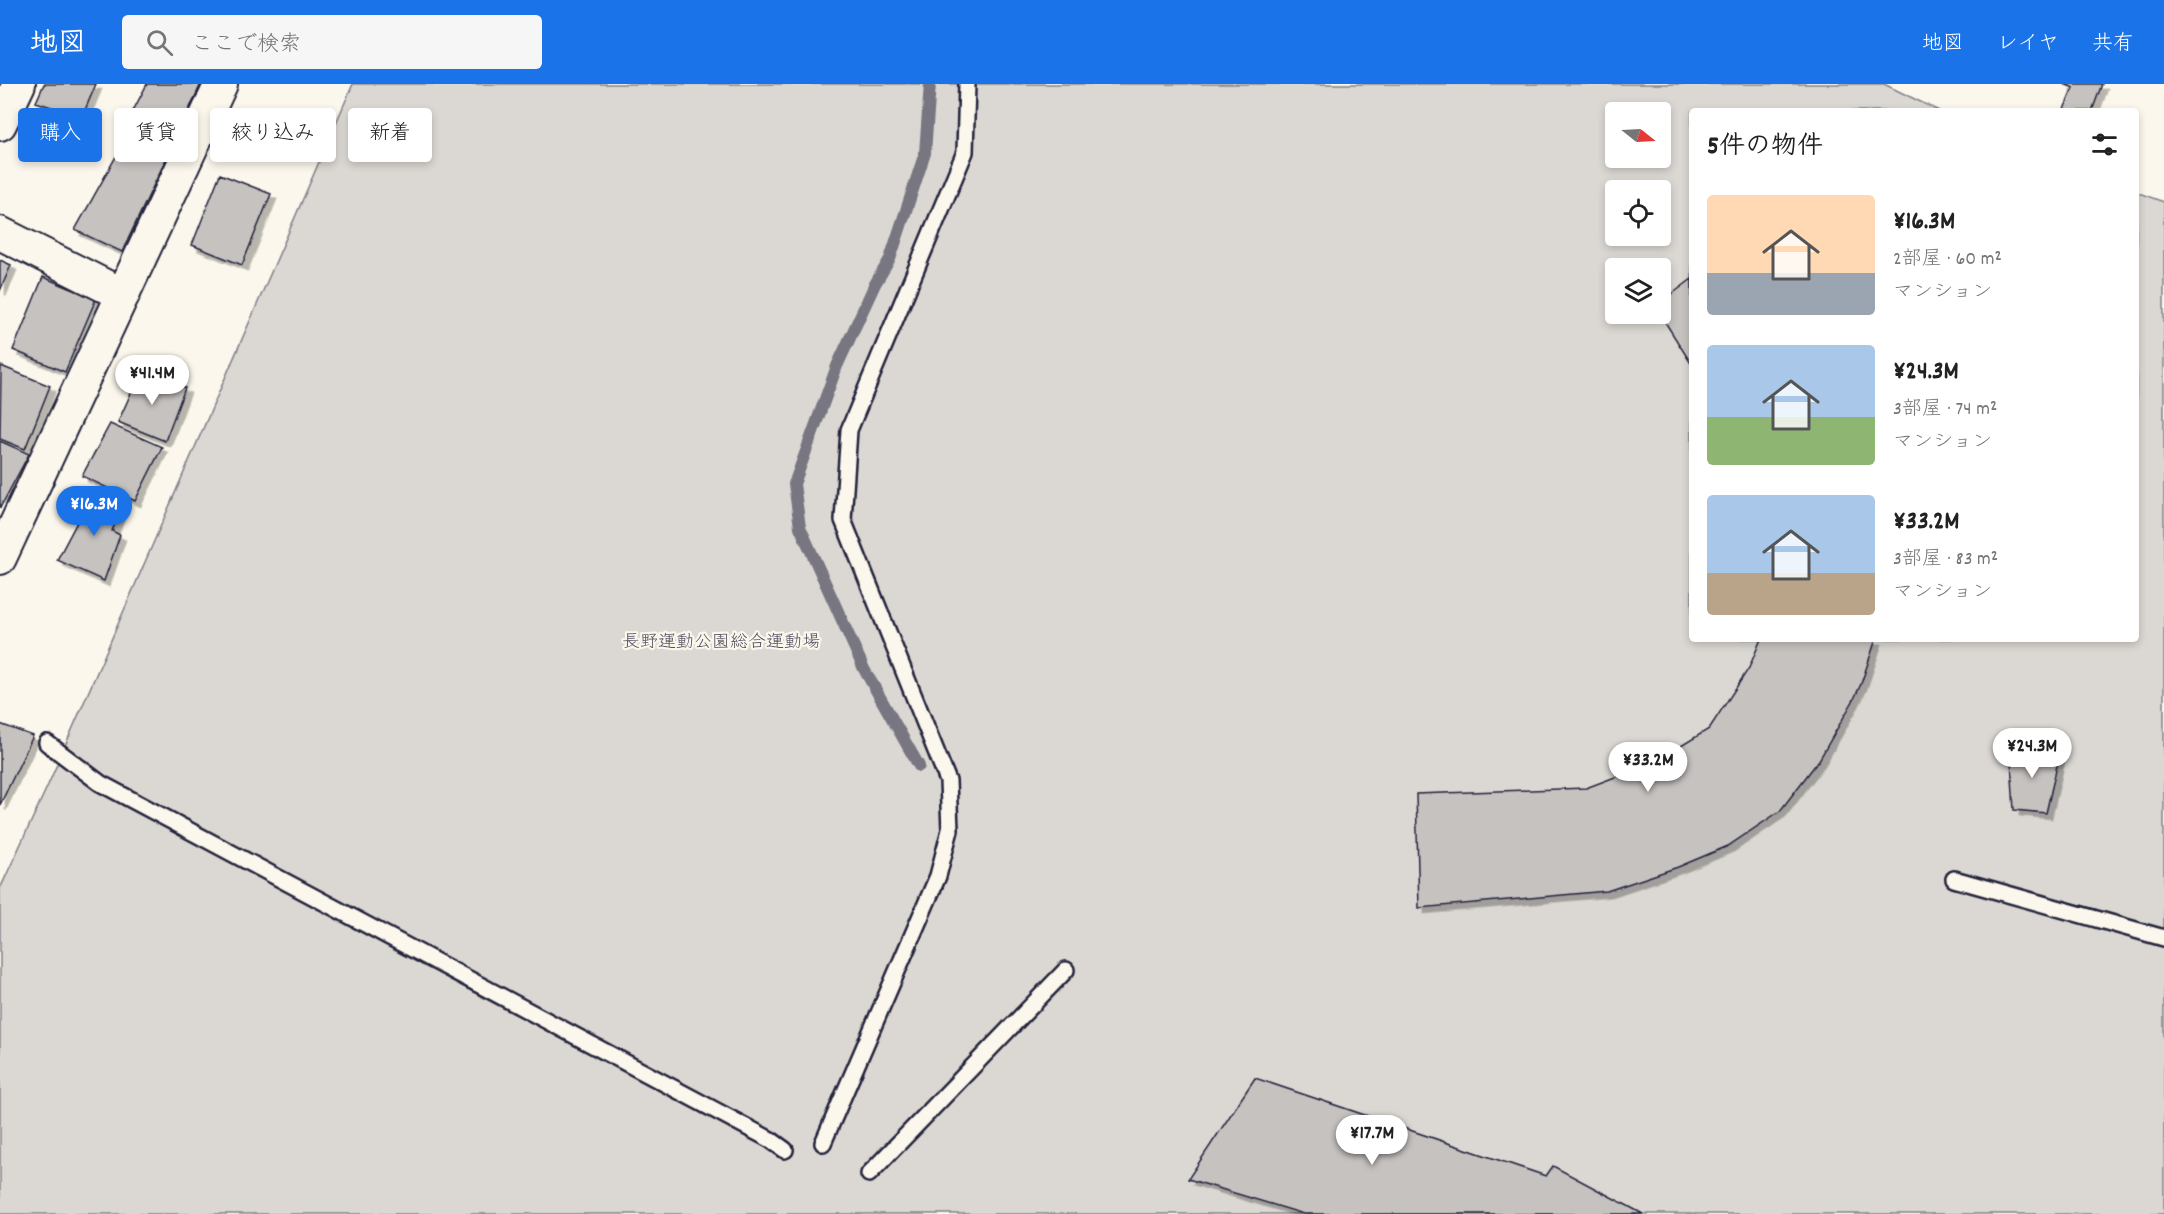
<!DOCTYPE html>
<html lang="ja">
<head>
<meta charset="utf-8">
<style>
  body { margin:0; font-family:Dekko,"Klee One",sans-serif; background:#f6f6f6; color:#222; height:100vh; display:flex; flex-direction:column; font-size:22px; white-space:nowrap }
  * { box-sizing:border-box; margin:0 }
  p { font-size:20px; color:#767676 }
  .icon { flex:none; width:33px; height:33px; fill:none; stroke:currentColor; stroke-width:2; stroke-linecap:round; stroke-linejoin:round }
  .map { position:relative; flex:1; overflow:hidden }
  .panel { position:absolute; left:1689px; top:24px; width:450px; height:534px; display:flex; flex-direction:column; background:#fff; border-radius:6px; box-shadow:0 3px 9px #0003 }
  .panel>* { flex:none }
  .hud { position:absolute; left:18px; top:24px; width:570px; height:54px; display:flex; gap:12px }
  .needle { width:39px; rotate:108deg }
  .tools { position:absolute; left:1605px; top:18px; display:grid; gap:12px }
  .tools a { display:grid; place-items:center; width:66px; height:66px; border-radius:6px; background:#fff; box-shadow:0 3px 9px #0003; font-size:30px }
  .price { position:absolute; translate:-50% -51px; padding:0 14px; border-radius:21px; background:#fff; color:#222; font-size:20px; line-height:39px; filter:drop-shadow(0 2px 3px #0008) }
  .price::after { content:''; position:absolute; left:50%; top:36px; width:18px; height:14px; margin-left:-9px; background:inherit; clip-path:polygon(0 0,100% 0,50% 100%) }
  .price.current { background:#1a73e8; color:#fff }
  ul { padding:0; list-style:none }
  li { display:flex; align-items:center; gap:18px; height:150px; padding:0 18px }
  li span { display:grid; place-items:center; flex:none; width:168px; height:120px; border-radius:6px; color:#555 }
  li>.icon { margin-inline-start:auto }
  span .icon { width:72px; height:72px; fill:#fffc; stroke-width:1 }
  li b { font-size:26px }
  h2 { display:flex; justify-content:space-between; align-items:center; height:72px; padding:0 18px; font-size:26px }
  .chip { padding:0 21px; border-radius:6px; background:#fff; box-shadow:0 3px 9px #0003; font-size:21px; line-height:54px }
  .chip.current { background:#1a73e8; color:#fff }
  header { display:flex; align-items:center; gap:36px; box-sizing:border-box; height:84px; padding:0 30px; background:#1a73e8; color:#fff }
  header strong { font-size:28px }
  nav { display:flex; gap:33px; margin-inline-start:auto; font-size:21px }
  .search { width:420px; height:54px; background:#f6f6f6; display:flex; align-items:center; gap:15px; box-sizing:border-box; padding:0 21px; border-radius:6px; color:#767676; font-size:22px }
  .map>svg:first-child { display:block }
  .green { fill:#dbd8d3; stroke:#7e7d87; stroke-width:1.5; fill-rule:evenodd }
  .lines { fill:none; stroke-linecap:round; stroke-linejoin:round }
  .stream { stroke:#787681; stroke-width:12 }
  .building { fill:#c6c2c0; stroke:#22223b; stroke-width:1.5; filter:url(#shadow) }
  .service-casing { stroke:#22223b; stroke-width:20 }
  .minor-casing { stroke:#22223b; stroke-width:36 }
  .service { stroke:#fbf7ec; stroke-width:15 }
  .minor { stroke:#fbf7ec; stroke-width:32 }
  .labels { text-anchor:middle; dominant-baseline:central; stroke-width:4.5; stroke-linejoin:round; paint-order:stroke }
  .park-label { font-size:18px; fill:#505061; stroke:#fbf7ec }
</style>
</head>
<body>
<header>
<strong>地図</strong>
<div class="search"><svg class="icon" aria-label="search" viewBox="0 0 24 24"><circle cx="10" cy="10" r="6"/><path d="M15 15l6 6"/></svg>ここで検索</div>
<nav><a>地図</a><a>レイヤ</a><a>共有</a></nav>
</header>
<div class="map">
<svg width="2164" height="1130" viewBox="0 0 2164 1130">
  <defs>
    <filter id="shadow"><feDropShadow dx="5.5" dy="5.5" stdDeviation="0" flood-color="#0004"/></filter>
  </defs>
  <rect width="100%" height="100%" fill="#fbf7ec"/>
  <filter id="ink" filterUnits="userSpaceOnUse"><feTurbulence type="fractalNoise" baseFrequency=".0167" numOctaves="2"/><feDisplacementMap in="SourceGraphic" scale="12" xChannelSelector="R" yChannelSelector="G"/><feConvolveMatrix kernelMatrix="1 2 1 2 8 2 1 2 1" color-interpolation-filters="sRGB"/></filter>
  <g filter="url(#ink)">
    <!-- green -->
    <path class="green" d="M353 0H1884L1939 27H1692V555H2136V108L2164 118V1130H0V805L48 701ZM1616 28H1660V74H1616ZM1616 106H1660V152H1616ZM1616 184H1660V230H1616Z"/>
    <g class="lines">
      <!-- stream -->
      <path class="stream" d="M919 682 864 585 800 443 794 400 837 282 875 200 890 175 925 69 930 0"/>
    </g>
    <!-- building -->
    <path class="building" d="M44 0H96L82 33 36 18Z
      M147 0H201L166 75 119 54Z
      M2064 0H2102L2092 27H2063L2074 4Z
      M123 60 166 75 122 168 75 146Z
      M220 90 271 110 242 181 192 161Z
      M0 176 11 181 0 207Z
      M43 193 96 215 65 288 13 266Z
      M1692 195V281L1660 230V219Z
      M1 282 50 302 25 365 0 355Z
      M141 287 185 304 165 357 118 338Z
      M110 340 162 363 135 417 82 392Z
      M0 357 29 370 0 424Z
      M94 406 123 420 112 447 120 451 104 497 57 476Z
      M1761 555H1876L1861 600 1853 617 1819 676 1780 727 1728 762 1678 783 1607 807 1419 824 1416 710 1586 704 1655 678 1709 645 1749 584Z
      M0 640 33 652 0 721Z
      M2010 660 2059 673 2046 729 2014 726Z
      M1255 994 1546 1092 1553 1082 1643 1130H1304L1188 1095Z"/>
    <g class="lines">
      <defs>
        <path id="service" d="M47 659 100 699 771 1056 785 1066
          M1954 795 2164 854
          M823 1059 938 792 950 746 948 697 843 436 849 346 965 68 967 0
          M869 1090 1066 886"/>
        <path id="minor" d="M0 40 19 0
          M0 149 123 211
          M0 474 221 0"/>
      </defs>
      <!-- service casing -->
      <use href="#service" class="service-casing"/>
      <!-- minor casing -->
      <use href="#minor" class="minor-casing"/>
      <!-- service -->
      <use href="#service" class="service"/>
      <!-- minor -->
      <use href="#minor" class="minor"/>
    </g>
  </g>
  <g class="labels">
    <!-- park labels -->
    <g class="park-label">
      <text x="721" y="559">長野運動公園総合運動場</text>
    </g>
  </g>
</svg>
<div class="tools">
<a><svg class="needle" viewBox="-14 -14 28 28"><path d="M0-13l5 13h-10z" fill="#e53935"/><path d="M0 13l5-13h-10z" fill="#767676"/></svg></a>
<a><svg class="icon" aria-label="locate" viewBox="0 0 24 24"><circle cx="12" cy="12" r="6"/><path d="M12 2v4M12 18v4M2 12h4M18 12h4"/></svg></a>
<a><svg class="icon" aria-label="layers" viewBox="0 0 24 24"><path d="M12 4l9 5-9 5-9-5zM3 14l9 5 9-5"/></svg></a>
</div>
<b class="price" style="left:152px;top:322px">¥41.4M</b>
<b class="price current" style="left:94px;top:453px">¥16.3M</b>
<b class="price" style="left:2032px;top:695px">¥24.3M</b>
<b class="price" style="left:1648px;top:709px">¥33.2M</b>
<b class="price" style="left:1372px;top:1082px">¥17.7M</b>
<div class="hud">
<a class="chip current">購入</a>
<a class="chip">賃貸</a>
<a class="chip">絞り込み</a>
<a class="chip">新着</a>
</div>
<section class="panel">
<h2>5件の物件<svg class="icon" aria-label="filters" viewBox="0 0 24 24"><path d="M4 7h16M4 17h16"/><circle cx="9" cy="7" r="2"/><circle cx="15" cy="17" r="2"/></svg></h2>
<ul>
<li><span style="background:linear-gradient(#ffd9b3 65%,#9aa5b1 0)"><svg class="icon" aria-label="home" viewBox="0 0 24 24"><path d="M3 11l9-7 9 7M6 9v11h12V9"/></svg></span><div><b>¥16.3M</b><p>2部屋 · 60 m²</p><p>マンション</p></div></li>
<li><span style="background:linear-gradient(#a9c7e8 60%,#8fb573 0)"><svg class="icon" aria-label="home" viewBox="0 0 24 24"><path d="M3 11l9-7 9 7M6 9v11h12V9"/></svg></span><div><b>¥24.3M</b><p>3部屋 · 74 m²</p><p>マンション</p></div></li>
<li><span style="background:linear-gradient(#a9c7e8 65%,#b9a48a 0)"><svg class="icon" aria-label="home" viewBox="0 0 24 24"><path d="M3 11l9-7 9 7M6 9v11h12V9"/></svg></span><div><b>¥33.2M</b><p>3部屋 · 83 m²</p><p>マンション</p></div></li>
</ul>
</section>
</div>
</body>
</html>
